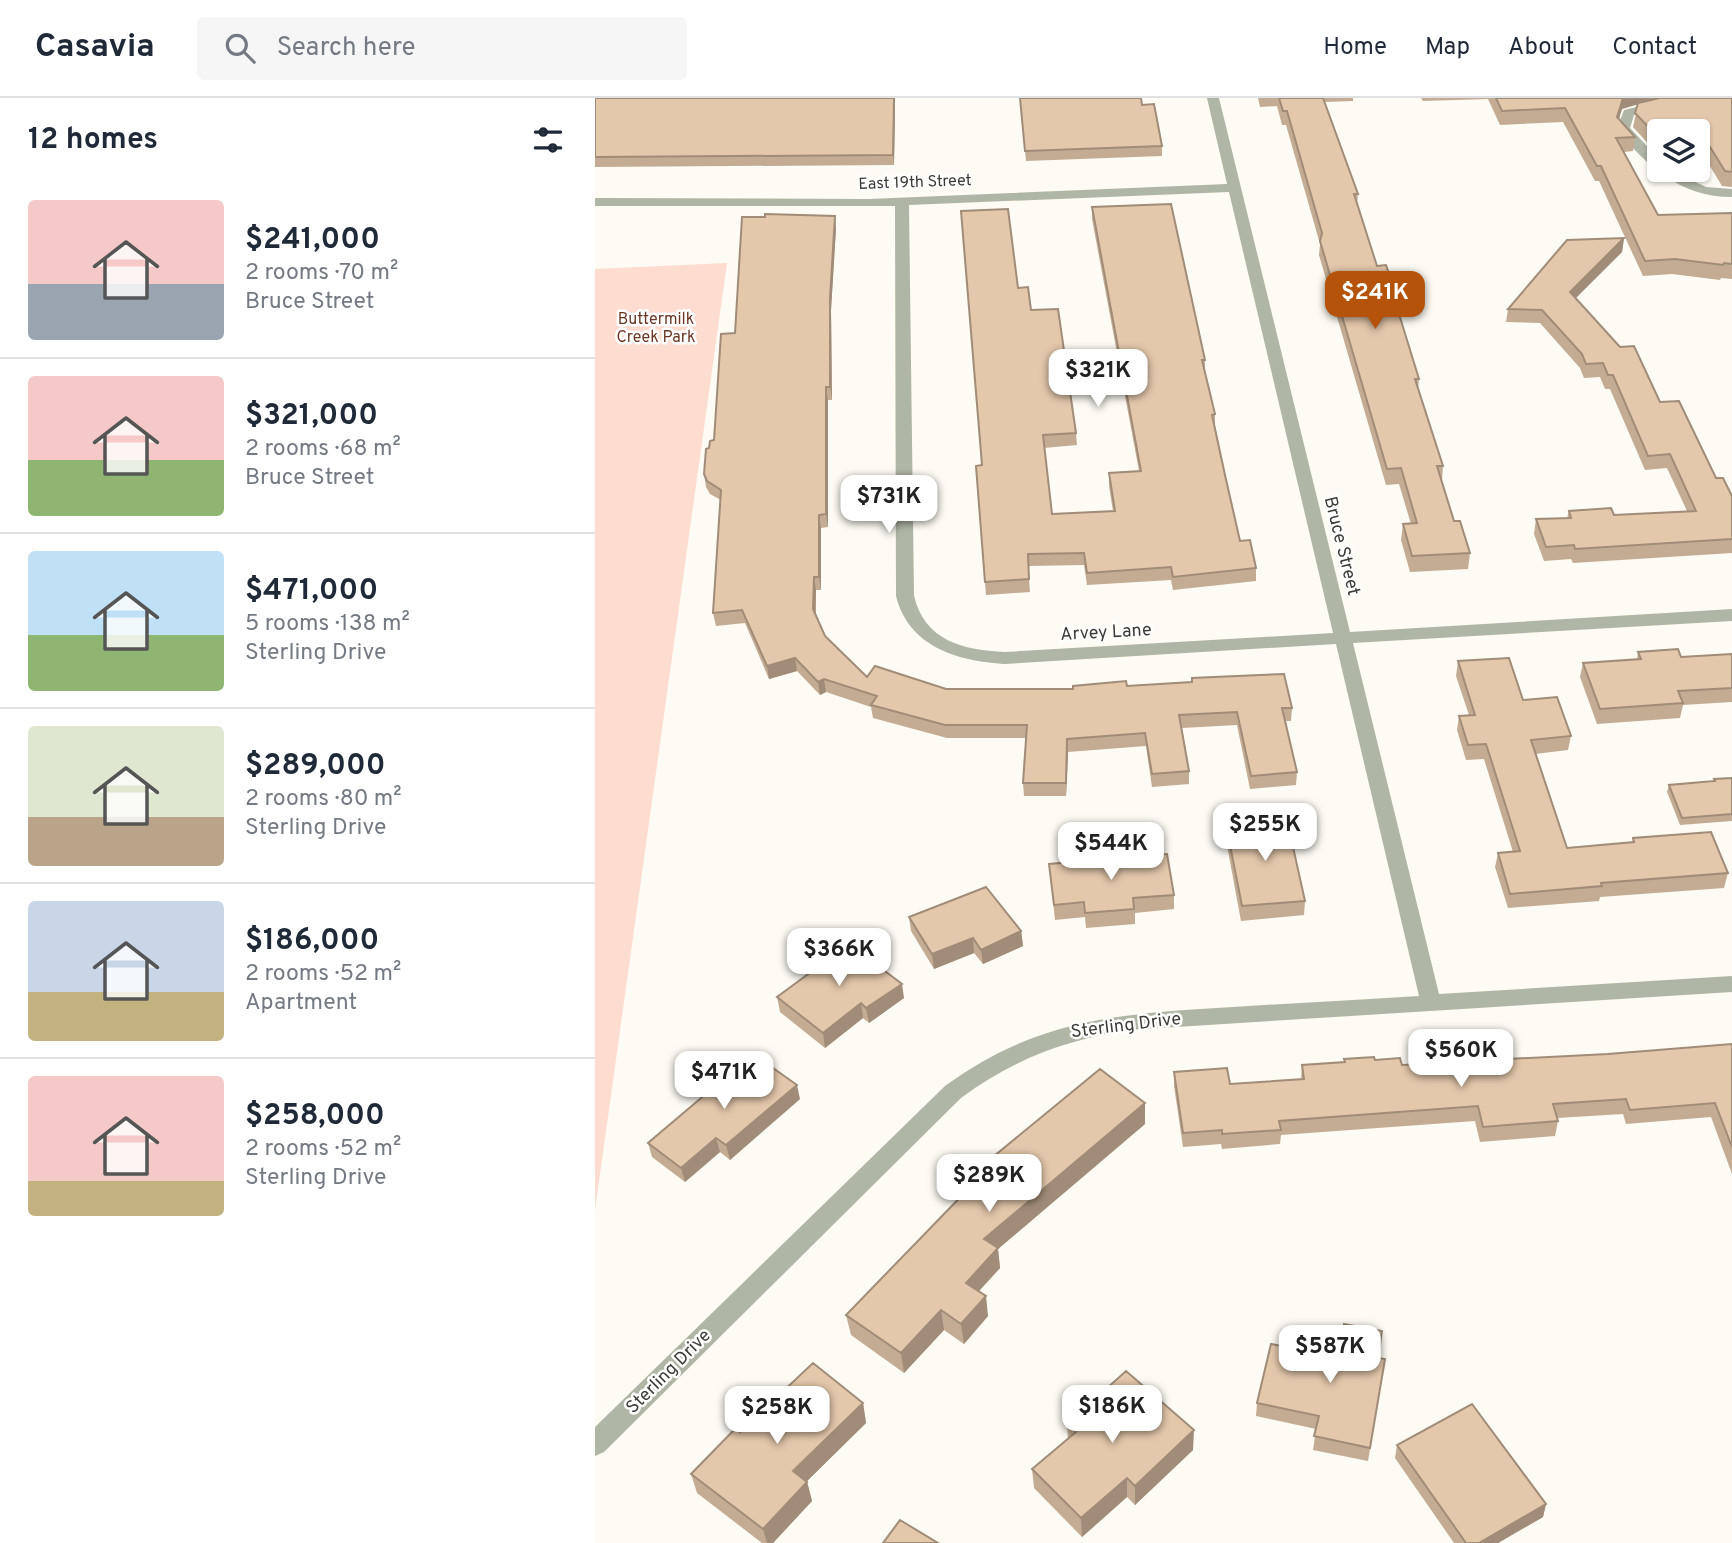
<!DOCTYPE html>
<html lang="en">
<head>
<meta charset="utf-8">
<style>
  body { margin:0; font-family:Overpass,sans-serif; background:#f6f6f7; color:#1f2937; height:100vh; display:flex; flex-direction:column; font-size:26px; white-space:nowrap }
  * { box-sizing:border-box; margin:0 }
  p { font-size:23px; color:#747a83 }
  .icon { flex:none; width:38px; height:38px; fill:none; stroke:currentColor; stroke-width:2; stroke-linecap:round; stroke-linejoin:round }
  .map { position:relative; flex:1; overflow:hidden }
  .details { display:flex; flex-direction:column; background:#fff; width:595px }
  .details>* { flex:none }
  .fabs { position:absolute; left:1052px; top:21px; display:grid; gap:14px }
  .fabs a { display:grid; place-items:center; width:63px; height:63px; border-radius:7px; background:#fff; box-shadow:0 2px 5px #0004; font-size:35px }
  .price { position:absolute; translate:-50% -60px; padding:0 16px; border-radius:14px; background:#fff; color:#222; font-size:23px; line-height:46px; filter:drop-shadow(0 2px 4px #0008) }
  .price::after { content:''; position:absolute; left:50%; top:42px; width:21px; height:16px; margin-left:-10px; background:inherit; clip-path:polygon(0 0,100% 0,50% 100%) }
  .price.active { background:#b45309; color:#fff }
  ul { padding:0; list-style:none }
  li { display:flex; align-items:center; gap:21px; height:175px; padding:0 28px }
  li+li { border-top:2px solid #e0e1e3 }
  li span { display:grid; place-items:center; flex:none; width:196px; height:140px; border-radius:7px; color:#555 }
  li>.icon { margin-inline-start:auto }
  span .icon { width:84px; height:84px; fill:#fffc; stroke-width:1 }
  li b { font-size:30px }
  h2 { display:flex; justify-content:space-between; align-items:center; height:84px; padding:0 28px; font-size:30px }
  header { display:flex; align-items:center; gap:42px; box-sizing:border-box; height:98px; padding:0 35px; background:#fff; border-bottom:2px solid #e0e1e3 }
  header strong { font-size:33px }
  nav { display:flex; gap:38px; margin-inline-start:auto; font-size:24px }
  .search { width:490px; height:63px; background:#f6f6f7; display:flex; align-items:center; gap:18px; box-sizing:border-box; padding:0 24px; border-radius:7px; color:#747a83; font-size:26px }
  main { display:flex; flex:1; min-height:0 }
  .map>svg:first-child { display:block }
  .green { fill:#ffdcd0 }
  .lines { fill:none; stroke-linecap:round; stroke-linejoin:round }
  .service { fill:#b0b6a6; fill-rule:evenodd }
  .minor { fill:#b0b6a6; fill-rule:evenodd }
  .wall { fill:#c4ac94 }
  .shaded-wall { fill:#a08c78 }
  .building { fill:#e4c8ac; stroke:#a08c78; stroke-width:2 }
  .labels { text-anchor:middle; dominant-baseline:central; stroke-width:5; stroke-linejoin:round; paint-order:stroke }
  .far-street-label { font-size:16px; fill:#3c3b38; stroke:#fff }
  .far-park-label { font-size:16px; fill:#6a3623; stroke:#fff }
  .street-label { font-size:18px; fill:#3c3b38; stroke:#fff }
</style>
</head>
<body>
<header>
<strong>Casavia</strong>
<div class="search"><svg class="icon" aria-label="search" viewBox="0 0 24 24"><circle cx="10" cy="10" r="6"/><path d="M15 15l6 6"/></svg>Search here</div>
<nav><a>Home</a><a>Map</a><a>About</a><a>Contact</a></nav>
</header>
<main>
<section class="details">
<h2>12 homes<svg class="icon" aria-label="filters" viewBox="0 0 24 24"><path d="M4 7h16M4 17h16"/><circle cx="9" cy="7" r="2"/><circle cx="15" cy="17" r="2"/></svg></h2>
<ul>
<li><span style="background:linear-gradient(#f6c9c9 60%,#9aa5b1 0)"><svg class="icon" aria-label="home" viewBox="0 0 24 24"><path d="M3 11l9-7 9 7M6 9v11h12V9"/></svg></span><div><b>$241,000</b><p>2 rooms · 70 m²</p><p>Bruce Street</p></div></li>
<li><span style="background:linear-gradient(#f6c9c9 60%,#8fb573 0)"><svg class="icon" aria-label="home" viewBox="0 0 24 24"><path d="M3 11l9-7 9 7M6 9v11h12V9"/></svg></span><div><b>$321,000</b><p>2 rooms · 68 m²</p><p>Bruce Street</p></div></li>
<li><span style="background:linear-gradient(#bfe0f5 60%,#8fb573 0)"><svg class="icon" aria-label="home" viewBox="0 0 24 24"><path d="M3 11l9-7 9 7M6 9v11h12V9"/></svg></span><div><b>$471,000</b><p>5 rooms · 138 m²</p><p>Sterling Drive</p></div></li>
<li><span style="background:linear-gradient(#dfe7d0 65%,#b9a48a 0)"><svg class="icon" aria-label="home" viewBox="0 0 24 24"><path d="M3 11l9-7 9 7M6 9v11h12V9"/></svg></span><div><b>$289,000</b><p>2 rooms · 80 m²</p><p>Sterling Drive</p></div></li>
<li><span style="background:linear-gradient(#c9d6e8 65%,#c2b280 0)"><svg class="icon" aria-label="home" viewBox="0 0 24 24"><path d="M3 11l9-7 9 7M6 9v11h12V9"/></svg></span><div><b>$186,000</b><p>2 rooms · 52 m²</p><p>Apartment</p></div></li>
<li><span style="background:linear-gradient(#f6c9c9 75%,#c2b280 0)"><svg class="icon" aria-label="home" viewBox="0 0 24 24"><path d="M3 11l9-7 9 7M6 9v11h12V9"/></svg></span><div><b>$258,000</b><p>2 rooms · 52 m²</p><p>Sterling Drive</p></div></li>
</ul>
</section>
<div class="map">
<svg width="1137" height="1445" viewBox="0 0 1137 1445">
  <rect width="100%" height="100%" fill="#fdfbf3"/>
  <!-- green -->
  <path class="green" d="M132 165 0 1112V171Z"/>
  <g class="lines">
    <!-- service -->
    <path class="service" d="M1066 3 1072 7 1070 10 1039 17 1035 30 1064 61V72H1075L1111 89 1137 91V99C1086 99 1052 69 1022 31L1029 12Z"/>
    <!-- minor -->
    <path class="minor" d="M612 0H624L755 534 1137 511V523L758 545 844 896 1137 878V894L533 932C470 942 417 962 366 1000L9 1354 0 1358V1329L350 988C445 919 526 916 638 909 700 905 762 902 824 898L741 546 410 566C362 563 314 549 301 498L300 108H0V100L274 101 632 86ZM634 94 738 535 410 554C368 552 330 543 319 498L314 107Z"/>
  </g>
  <!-- wall -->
  <path class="wall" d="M0 0H300L299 67 0 69Z
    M425 0 547 7 567 48V58L431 63Z
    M663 0H758V3L730 4 763 96 762 106 782 168 803 203 802 211 824 281 823 291 848 368 847 383 859 423 875 455 873 471 815 474 806 442 808 426H816L804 386 791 387 724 157 725 146 691 27H687L682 8 665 9Z
    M826 0H1137V89L1127 88 1104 50H1102V33H1064V52H1059L1038 29 1043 6 1027 11 1024 20 1040 39 1038 53 1029 54 1063 117 1137 115V181L1126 180 1125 182 1077 176 1048 178 1004 83H1000L968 24 905 27 893 1 828 3Z
    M497 109 610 262V274L620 316V329L630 377 645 443 661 470V483L578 492 576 482 492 487 489 467 433 468 435 494 391 497 381 368 387 367 423 190 436 212 481 335 482 347 449 350 457 416 518 413 514 388V375L544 373 497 121Z
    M241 130 236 212 237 302H233V429L226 430V492H221V516L230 538 272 579 351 591H478L532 588 697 610 696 623H690L702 674 701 687 655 691 642 627 587 630 594 673V686L557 689 551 648 473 654 471 698H429L428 685 431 640H352L278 620 276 609 231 594 225 597 202 573 174 581 150 525 121 528 118 515 126 402 115 396 111 389 109 376 114 350 119 342 140 235Z
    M1029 140 1027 154 980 200 1065 304 1121 380 1137 398V455L978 465 976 461 949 463 939 436 941 421 972 420 974 413 1019 417 1092 413 1072 370 1050 372 1015 291H1010L1005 279 989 280 985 270 945 225 911 224 913 211Z
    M1043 554 1086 559 1137 556V604L1088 607 1085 620 1002 626 985 579 988 565 1042 561Z
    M863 563 928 602 976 638 973 652 940 656 972 750 1037 745 1038 740 1133 775 1129 790 1005 799 1004 803 913 810 900 769 903 755 918 754 889 661 871 662 862 632 864 618 874 617 861 578Z
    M1137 680V723L1085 727 1072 694 1074 687 1118 684 1119 681Z
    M631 727 710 803 709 817 646 823 631 742Z
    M454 766 579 797V811L540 815V826L491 830 490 819 460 822Z
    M314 819 426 833 428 848 388 866 379 855 339 871 316 833Z
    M182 899 309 900 274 925 268 920 230 950 185 914Z
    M1137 946V1076L1116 1019 1031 1026 1028 1016 962 1020 963 1023 960 1038 885 1044 880 1023 686 1037 685 1046 627 1051 626 1046 588 1049 579 988V974L635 986 706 981 707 967 749 964V961L780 962 848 976 904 971 906 963 1013 956Z
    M205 1001 135 1062 125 1054 90 1084 57 1059 53 1045Z
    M550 1026 403 1151 405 1170 384 1193 393 1218 369 1246 349 1232 309 1275 256 1237 251 1217 377 1086 376 1077Z
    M736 1258 783 1260 790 1261 773 1363 718 1352 721 1331 661 1318 662 1305Z
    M268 1305 271 1325 212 1383 217 1403 178 1445H167L102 1395 96 1376 145 1334Z
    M472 1326 598 1352 540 1407 532 1399 487 1439 439 1390 437 1371 473 1341Z
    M802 1347 951 1406 948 1419 903 1445H859L800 1360Z"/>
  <!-- shaded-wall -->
  <path class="shaded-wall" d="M299 0H300L299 67 298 57Z
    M1028 0H1064L1027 11 1020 33 1022 19Z
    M240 118 241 130 236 212 237 302 235 289V200Z
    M1029 140 1027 154 973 208 975 194Z
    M231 289 233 302V429L231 416Z
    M224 417 226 430V492L224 479Z
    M219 479 221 492 220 524 218 511Z
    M200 560 202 573 174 581 172 568Z
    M229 581 231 594 225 597 223 584Z
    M472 641 473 654 471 698V685Z
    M426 833 428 848 388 866 386 852Z
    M378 840 379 855 339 871 337 856Z
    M307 886 309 900 274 925 271 910Z
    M266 905 268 920 230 950 228 935Z
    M202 987 205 1001 135 1062 131 1047Z
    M550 1005V1026L403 1151 405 1170 373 1205 371 1185 389 1141Z
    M121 1040 125 1054 90 1084 86 1070Z
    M391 1198 393 1218 369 1246 366 1226Z
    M346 1212 349 1232 309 1275 306 1255Z
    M268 1305 271 1325 203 1392 198 1373Z
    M599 1332 598 1352 540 1407V1388Z
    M532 1380V1399L487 1439 486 1420Z
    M212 1384 217 1403 178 1445H172L168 1431Z
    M951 1406 948 1419 903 1445H884Z"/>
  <!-- building -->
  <path class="building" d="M0 0H299L298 57 0 59Z
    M425 0H546L547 7 559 6 567 48 430 53Z
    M684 0H728L763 96H759L782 168 791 167 803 203H800L824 281H820L848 368H842L859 423H865L875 455 817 458 808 426 822 425 806 370 792 371 725 143 727 135 692 13H688Z
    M901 0H1028L1022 19 1040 39 1021 40 1063 117 1137 115V166L1129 165 1128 167 1080 161 1050 163 1006 68H1002L970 10 907 13Z
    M1065 0H1137V74L1130 73 1107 36H1102V33H1064V38H1062L1040 15 1043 5Z
    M576 106 610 262H607L620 316 617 317 630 377 645 443 655 442 661 470 578 479 576 469 492 475 489 455 433 456 434 481 390 484 381 368 387 367 366 113 413 111 423 190 433 189 436 212 463 211 481 335 448 337 457 416 520 413 514 375 546 373 497 109Z
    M170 116 240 118 235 200V289H231V416L224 417V479H219L218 511 230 538 272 579 280 568 351 591H478V588L531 583 532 588 597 584V580L689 576 697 610H687L702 674 656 678 642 614 584 617 594 673 557 676 550 635 472 641 471 685H428L432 627H350L276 607 282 598 229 581 223 584 200 560 172 568 147 512 118 515 126 392 112 383 109 376 111 351 114 350 115 343 119 342 126 236 140 235 147 119H170Z
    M1029 140 975 194 1025 249 1039 248 1065 304 1084 303 1121 380H1128L1137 398V441L980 451 979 447 951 449 941 421 976 420 974 413 1016 410 1019 417 1101 413 1075 356 1053 358 1018 277H1013L1008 265 991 266 987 256 947 212 913 211 972 142Z
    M1083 551 1086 559 1137 556V590L1083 593 1088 605 1005 611 988 565 1046 561 1043 554Z
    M914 560 928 602 962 599 976 638 936 642 972 750 1039 744 1038 740 1116 734 1133 775 1006 785 1007 788 915 796 903 755 925 753 891 646 873 647 864 618 880 617 863 563Z
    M1137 680V716L1087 720 1074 687 1120 683 1119 681Z
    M692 722 710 803 647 808 631 727Z
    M572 756 579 797 538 800 539 811 490 815 489 804 459 807 454 766Z
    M391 789 426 833 386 852 378 840 337 856 314 819Z
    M254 846 307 886 271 910 266 905 228 935 182 899Z
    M1137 946V1049L1120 1005 1035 1012 1031 1001 958 1006 963 1023 888 1029 883 1008 684 1023 686 1032 627 1036V1032L588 1035 579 974 632 970 635 986 709 981 707 967 750 964 749 961 779 959 780 962 805 960 807 967 846 965 848 976 908 971 906 963 912 961 1013 956Z
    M158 956 202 987 131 1047 121 1040 86 1070 53 1045Z
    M505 971 550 1005 389 1141 403 1150 371 1185 391 1198 366 1226 346 1212 306 1255 251 1217 382 1082 376 1077Z
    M749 1226 787 1233 783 1260 790 1261 775 1350 719 1338 724 1318 662 1305 676 1246 736 1258 737 1251 744 1252Z
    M218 1265 268 1305 198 1373 212 1384 168 1431 96 1376 141 1330 145 1334Z
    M531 1273 599 1332 540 1388 532 1380 486 1420 437 1371 481 1334 472 1326Z
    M877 1306 951 1406 884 1445H871L802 1347Z
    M305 1422 343 1445H288Z"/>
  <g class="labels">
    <!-- far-street labels -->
    <g class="far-street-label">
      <text transform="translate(320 85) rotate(-2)">East 19th Street</text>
    </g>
    <!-- far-park labels -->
    <g class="far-park-label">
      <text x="61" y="222">Buttermilk<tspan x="61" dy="18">Creek Park</tspan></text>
    </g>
    <!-- street labels -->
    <g class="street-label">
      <text transform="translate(746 448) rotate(76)">Bruce Street</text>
      <text transform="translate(511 535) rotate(-3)">Arvey Lane</text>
      <text transform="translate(531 928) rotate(-7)">Sterling Drive</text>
      <text transform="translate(74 1274) rotate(-45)">Sterling Drive</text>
    </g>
  </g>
</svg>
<div class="fabs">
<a><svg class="icon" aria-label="layers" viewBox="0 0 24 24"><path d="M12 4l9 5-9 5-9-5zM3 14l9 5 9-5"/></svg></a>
</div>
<b class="price active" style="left:780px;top:233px">$241K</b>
<b class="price" style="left:503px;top:311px">$321K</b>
<b class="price" style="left:294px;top:437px">$731K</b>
<b class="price" style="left:670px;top:765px">$255K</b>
<b class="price" style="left:516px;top:784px">$544K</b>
<b class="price" style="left:244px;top:890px">$366K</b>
<b class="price" style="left:866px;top:991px">$560K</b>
<b class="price" style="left:129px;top:1013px">$471K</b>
<b class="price" style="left:394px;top:1116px">$289K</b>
<b class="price" style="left:735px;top:1287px">$587K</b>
<b class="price" style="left:517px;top:1347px">$186K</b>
<b class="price" style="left:182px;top:1348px">$258K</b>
</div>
</main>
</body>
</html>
